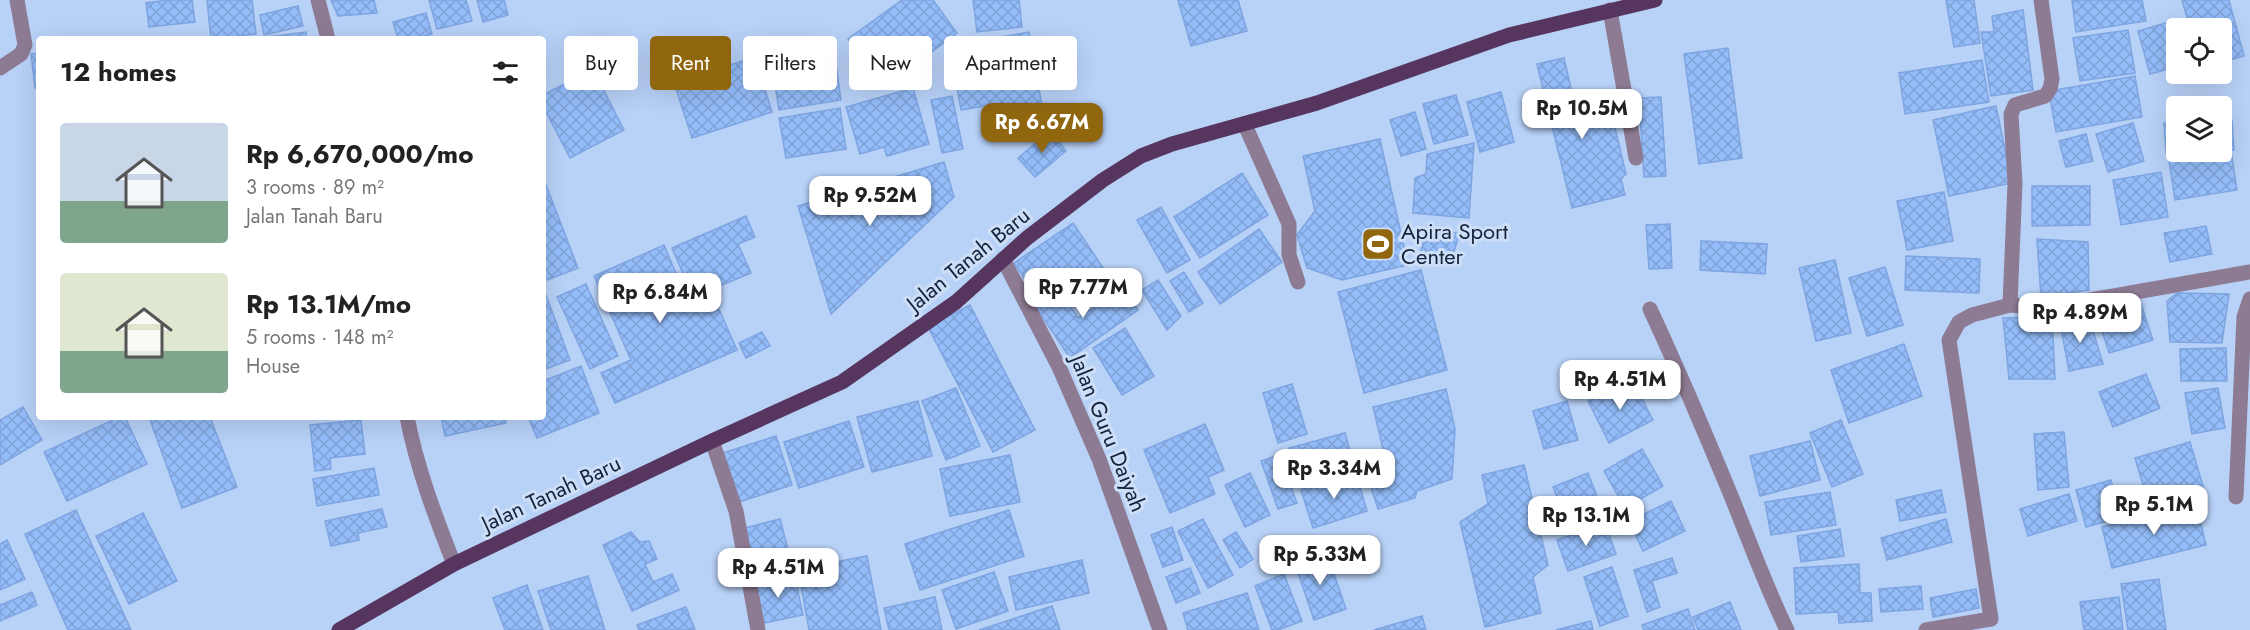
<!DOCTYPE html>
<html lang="en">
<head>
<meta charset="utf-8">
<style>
  body { margin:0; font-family:Jost,sans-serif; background:#f2f2f2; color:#222; height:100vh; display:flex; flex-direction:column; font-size:22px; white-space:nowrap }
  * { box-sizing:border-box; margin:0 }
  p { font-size:20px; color:#767676 }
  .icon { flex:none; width:33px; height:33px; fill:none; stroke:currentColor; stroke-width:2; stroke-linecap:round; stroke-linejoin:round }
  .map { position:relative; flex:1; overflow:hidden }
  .panel { position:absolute; left:36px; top:36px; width:510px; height:384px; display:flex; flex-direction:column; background:#fff; border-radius:6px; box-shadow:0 6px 24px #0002 }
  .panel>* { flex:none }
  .hud { position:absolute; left:564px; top:36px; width:570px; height:54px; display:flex; gap:12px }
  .fabs { position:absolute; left:2166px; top:18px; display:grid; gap:12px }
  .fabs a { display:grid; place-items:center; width:66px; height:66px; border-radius:6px; background:#fff; box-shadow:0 6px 24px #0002; font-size:30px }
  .price { position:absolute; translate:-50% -51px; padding:0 14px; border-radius:12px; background:#fff; color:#222; font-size:20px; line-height:39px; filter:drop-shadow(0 2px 3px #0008) }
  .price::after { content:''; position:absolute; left:50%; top:36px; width:18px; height:14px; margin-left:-9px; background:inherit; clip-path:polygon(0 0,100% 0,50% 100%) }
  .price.active { background:#90660e; color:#fff }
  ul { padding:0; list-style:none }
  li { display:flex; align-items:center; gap:18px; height:150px; padding:0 24px }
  li span { display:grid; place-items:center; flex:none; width:168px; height:120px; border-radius:6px; color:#555 }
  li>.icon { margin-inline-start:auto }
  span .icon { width:72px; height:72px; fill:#fffc; stroke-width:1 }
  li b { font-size:26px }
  h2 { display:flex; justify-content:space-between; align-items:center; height:72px; padding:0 24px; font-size:26px }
  .chip { padding:0 21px; border-radius:6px; background:#fff; box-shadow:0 6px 24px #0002; font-size:21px; line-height:54px }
  .chip.active { background:#90660e; color:#fff }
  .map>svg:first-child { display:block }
  .building { fill:url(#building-cross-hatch); stroke:#7ea5e1; stroke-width:1.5 }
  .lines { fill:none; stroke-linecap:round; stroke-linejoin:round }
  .minor { stroke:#8d7b93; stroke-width:15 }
  .major { stroke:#56365f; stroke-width:15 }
  .labels { text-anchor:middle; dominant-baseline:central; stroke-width:6; stroke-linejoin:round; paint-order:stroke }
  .poi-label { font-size:22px; fill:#132239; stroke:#cddef7; text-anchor:start }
  .street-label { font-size:22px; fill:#132239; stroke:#cddef7 }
</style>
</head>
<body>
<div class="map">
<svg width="2250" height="630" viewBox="0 0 2250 630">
  <defs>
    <pattern id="building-cross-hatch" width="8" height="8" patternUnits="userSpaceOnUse" patternTransform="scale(1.5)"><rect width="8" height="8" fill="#94bdfa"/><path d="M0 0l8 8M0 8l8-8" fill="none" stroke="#7fa2d7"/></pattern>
  </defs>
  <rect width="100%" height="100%" fill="#b8d1f7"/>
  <!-- building -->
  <path class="building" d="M167 0H192L195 22 149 27 146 3Z
    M207 0H252L256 34 211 39Z
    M331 0H374L377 13 338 16Z
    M429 0H466L472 21 437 29Z
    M477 0H504L508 15 483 22Z
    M902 0H933L957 33 918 62 919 77 883 87 848 39Z
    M973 0H1019L1022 27 977 32Z
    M1178 0H1238L1247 31 1191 46Z
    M1946 0H1974L1980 43 1954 47Z
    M2072 0H2142L2146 21 2076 32Z
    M2182 0H2229L2244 56 2222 62V28H2190Z
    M298 6 303 26 264 35 260 15Z
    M2023 10 2033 90 1991 96 1981 32H1994L1992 16Z
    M426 13 432 34 414 39H398L393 22Z
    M2176 20 2178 28H2176V67L2150 74 2138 31Z
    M2128 30 2135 73 2080 81 2073 38Z
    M306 32V39H251Z
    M1029 32 1042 106 1005 112 1003 103 961 110 950 46Z
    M1728 48 1742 158 1699 164 1684 54Z
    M834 50 841 100 779 110 771 59Z
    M39 53V87L35 88 31 54Z
    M755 57 772 112 692 138 674 83Z
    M1564 58 1573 97 1595 92 1602 121 1613 119 1626 174 1621 179 1625 195 1572 208 1537 64Z
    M1982 60 1989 102 1905 114 1899 73Z
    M593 69 624 130 570 158 543 106V95Z
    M2135 76 2142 117 2056 132 2049 91Z
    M913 88 929 144 887 156 884 147 860 154 846 107Z
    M1501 92 1514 142 1480 152 1467 102Z
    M1456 95 1468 135 1434 144 1423 104Z
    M952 96 963 149 942 153 931 100Z
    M1661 97 1666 176 1644 177 1639 98Z
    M1996 106 2012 183 1949 196 1933 120Z
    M840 108 846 149 786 158 779 118Z
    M1415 112 1426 149 1401 156 1390 120Z
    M2232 120 2234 150 2222 151V121Z
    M2133 123 2144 161 2108 172 2096 134Z
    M2164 123H2176V152H2204L2166 153Z
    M1050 131 1066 151 1035 177 1018 158Z
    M2086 134 2093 161 2066 167 2059 141Z
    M1380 139 1408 265 1342 280 1307 268 1297 235 1315 211 1303 156Z
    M1474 143 1469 218 1413 213 1415 178 1426 174 1427 154Z
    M2231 151 2237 190 2175 200 2169 161Z
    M944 162 954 197 831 314 798 206Z
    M2161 172 2168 217 2121 225 2113 180Z
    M1242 173 1268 215 1200 258 1174 217Z
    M546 185 578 268 547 280 543 270V186Z
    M2032 186H2090V225L2032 226Z
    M1944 192 1953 241 1907 250 1897 201Z
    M1161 207 1190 260 1167 273 1137 220Z
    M746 216 755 237 738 244 751 273 722 285 717 272 688 285 672 248Z
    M1073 223 1114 284 1082 305 1062 275 1035 294 1014 263Z
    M1670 224 1672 268 1649 269 1646 225Z
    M1428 226 1459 234 1450 266 1419 257Z
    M2206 226 2212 254 2170 262 2164 233Z
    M1259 229 1282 262 1220 304 1198 272Z
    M2037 239 2088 242 2089 290 2041 297Z
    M1701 241 1767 244 1765 274 1700 270Z
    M664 245 684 292 707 282 737 350 615 403 601 373 631 360 594 276Z
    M1906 256 1980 259 1979 293 1905 290Z
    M1835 260 1851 333 1816 341 1799 268Z
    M1885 267 1903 325 1867 336 1849 278Z
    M1421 270 1447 370 1364 393 1338 292Z
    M1184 272 1203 303 1189 312 1170 281Z
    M1158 280 1181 316 1167 330 1142 290Z
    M586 284 618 356 590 369 557 297Z
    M1057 286 1078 318 1123 288 1138 310 1070 358 1033 303Z
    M2177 293 2229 294 2222 343 2170 342 2167 301Z
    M546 295 570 360 543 370V297Z
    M2141 304 2153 340 2109 353 2098 318Z
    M970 305 1035 430 993 452 928 327Z
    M2052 317 2055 379H2009L2003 318Z
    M2089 317 2103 364 2069 371 2060 323Z
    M1125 328 1154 376 1122 395 1093 348Z
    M762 332 770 346 746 358 739 343Z
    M1904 344 1922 396 1849 423 1831 370Z
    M2226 348 2227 381H2181L2180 349Z
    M581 366 599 413 537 438 528 417H543V381Z
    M2146 374 2160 408 2113 427 2099 392Z
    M1631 378 1653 420 1609 443 1588 401Z
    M1292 384 1307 434 1278 443 1263 393Z
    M956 388 980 446 946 460 922 401Z
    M2218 388 2225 428 2192 434 2185 393Z
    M1446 389 1455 429 1452 479 1417 491 1415 498 1378 509 1366 472 1385 457 1373 407Z
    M918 401 932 456 872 472 857 417Z
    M1567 401 1578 440 1544 449 1533 411Z
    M23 407 42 440 0 465V420Z
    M119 417H125L147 464 67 501 44 452Z
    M157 417H210L237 487 182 508 150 420Z
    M441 417H504L506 423 445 436Z
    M361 420 365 454 330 458 331 469 315 471 310 425Z
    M1841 420 1863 474 1832 487 1810 433Z
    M849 421 864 467 799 488 784 442Z
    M1205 424 1224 470 1208 477 1215 494 1170 513 1144 450Z
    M2064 432 2069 487 2038 490 2034 434Z
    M1345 433 1355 468 1299 483 1289 448Z
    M776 436 792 485 736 503 720 454Z
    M1810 441 1820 480 1760 496 1750 456Z
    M2190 442 2206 496 2151 512 2135 458Z
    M1642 449 1663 486 1625 508 1604 471Z
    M1010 455 1020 502 950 516 940 469Z
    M1279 455 1297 503 1278 509 1261 461Z
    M1524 465 1548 565 1533 577 1541 613 1485 627 1460 522 1488 504 1482 475Z
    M374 468 379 495 317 506 313 479Z
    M1250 473 1270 515 1245 527 1225 485Z
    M1356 473 1367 511 1313 528 1301 490Z
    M1588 473 1601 506 1566 520 1553 487Z
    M2111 480 2121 517 2086 527 2076 490Z
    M1941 490 1946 512 1900 521 1896 500Z
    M1830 492 1836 525 1771 535 1765 502Z
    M2069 494 2077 521 2028 536 2020 509Z
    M1671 501 1685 531 1643 551 1629 521Z
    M2196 504 2206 545 2112 568 2102 527Z
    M382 509 387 527 358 533 359 540 331 546 325 521Z
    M76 510 131 630H68L25 534Z
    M1009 510 1024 556 920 590 905 544Z
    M143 513 177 581 129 604 96 536Z
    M780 519 792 564 754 575 741 529Z
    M1203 519 1233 575 1208 588 1178 531Z
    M1946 519 1952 542 1887 560 1881 538Z
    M1605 523 1616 554 1568 571 1557 540Z
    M1172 527 1183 560 1163 567 1151 535Z
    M1840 529 1844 556 1801 562 1797 536Z
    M631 532 640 542 649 541 657 559 645 564 653 582 672 574 679 590 632 611 603 545Z
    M1236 532 1253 559 1240 568 1223 540Z
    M7 540 25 579 0 590V544Z
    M1327 553 1346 609 1314 620 1295 564Z
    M867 556 881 630H809L798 569Z
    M1672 558 1677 573 1652 581 1660 607 1647 612 1634 570Z
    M1082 560 1089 593 1016 610 1009 577Z
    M1859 564 1860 593H1871L1872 621 1839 623 1838 612 1796 614 1794 568Z
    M1612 567 1628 616 1600 626 1584 577Z
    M1190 568 1200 593 1176 603 1166 577Z
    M994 572 1008 611 956 629 942 590Z
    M794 573 803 615 760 624 753 582Z
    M1284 574 1302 621 1278 630H1272L1255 586Z
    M588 576 605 630H551L538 591Z
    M2159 579 2166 630H2128L2121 584Z
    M527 585 543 630H505L493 598Z
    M1921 586 1923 609 1881 612 1879 589Z
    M1976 589 1979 608 1933 617 1930 598Z
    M32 592 37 605 0 621V605Z
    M1247 593 1259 630H1188L1183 613Z
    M935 597 942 630H889L884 608Z
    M2119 597 2123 630H2084L2080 602Z
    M1730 602 1741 630H1698L1693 617Z
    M1052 606 1060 630H979Z
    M686 607 695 630H639L637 625Z
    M1688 609 1695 630H1644L1642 625Z
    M1422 616 1426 630H1374Z
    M1591 621 1593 630H1556Z"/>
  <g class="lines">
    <!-- minor -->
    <path class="minor" d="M318 0 328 39
      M1610 10 1636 158
      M0 68 21 54 25 45 17 0
      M1245 125 1289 224V255L1298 282
      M1003 259 1059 367 1099 459 1160 630
      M2010 305 2015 183 2011 114 2015 105 2045 96 2050 89 2052 79 2041 0
      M1650 309C1679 371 1706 435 1732 498 1750 543 1766 587 1787 630
      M407 417C417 468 435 516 454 564
      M712 441 736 511 758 630
      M2236 497 2244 317 2250 299
      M1926 630 1991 619 1949 340 1959 322 1972 315 2010 305 2045 308 2250 272"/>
    <!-- major -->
    <path class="major" d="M339 630 454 564 712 441 842 382 956 302 1027 238 1103 180 1141 156 1172 144 1317 103 1509 35 1655 0"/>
  </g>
  <!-- icons -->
  <defs>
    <symbol id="stadium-square" viewBox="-11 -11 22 22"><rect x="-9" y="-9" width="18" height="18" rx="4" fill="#90660e" stroke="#cddef7"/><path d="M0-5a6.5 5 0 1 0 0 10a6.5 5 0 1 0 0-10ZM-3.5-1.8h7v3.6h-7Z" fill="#fff"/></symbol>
  </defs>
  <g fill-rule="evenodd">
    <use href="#stadium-square" x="1359" y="225" width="38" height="38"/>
  </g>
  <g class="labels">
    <!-- poi labels -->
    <g class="poi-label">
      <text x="1401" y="231">Apira Sport<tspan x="1401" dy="25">Center</tspan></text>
    </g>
    <!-- street labels -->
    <g class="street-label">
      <text transform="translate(968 259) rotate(-39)">Jalan Tanah Baru</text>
      <text transform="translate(1109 433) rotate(68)">Jalan Guru Daiyah</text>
      <text transform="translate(551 493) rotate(-25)">Jalan Tanah Baru</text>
    </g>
  </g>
</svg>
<div class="fabs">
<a><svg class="icon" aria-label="locate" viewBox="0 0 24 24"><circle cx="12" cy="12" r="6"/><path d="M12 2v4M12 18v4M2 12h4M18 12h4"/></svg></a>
<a><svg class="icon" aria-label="layers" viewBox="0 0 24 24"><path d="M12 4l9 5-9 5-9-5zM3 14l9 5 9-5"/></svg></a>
</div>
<b class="price" style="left:1582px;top:140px">Rp 10.5M</b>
<b class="price active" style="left:1042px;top:154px">Rp 6.67M</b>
<b class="price" style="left:870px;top:227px">Rp 9.52M</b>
<b class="price" style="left:1083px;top:319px">Rp 7.77M</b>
<b class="price" style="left:660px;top:324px">Rp 6.84M</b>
<b class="price" style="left:2080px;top:344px">Rp 4.89M</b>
<b class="price" style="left:1620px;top:411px">Rp 4.51M</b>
<b class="price" style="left:1334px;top:500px">Rp 3.34M</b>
<b class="price" style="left:2154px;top:536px">Rp 5.1M</b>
<b class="price" style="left:1586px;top:547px">Rp 13.1M</b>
<b class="price" style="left:1320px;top:586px">Rp 5.33M</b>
<b class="price" style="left:778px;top:599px">Rp 4.51M</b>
<div class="hud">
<a class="chip">Buy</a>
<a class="chip active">Rent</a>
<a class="chip">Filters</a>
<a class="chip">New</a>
<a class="chip">Apartment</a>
</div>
<section class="panel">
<h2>12 homes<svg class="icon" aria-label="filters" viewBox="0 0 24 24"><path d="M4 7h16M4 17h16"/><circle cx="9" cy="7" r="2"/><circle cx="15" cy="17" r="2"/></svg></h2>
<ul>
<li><span style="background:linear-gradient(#c9d6e8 65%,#7fa58c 0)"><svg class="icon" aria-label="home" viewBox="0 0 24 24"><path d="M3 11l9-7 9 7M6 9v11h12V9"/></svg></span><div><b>Rp 6,670,000/mo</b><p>3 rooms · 89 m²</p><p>Jalan Tanah Baru</p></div></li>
<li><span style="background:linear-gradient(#dfe7d0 65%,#7fa58c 0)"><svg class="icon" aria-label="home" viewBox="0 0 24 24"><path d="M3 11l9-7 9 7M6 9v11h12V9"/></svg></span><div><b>Rp 13.1M/mo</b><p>5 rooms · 148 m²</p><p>House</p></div></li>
</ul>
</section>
</div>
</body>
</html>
